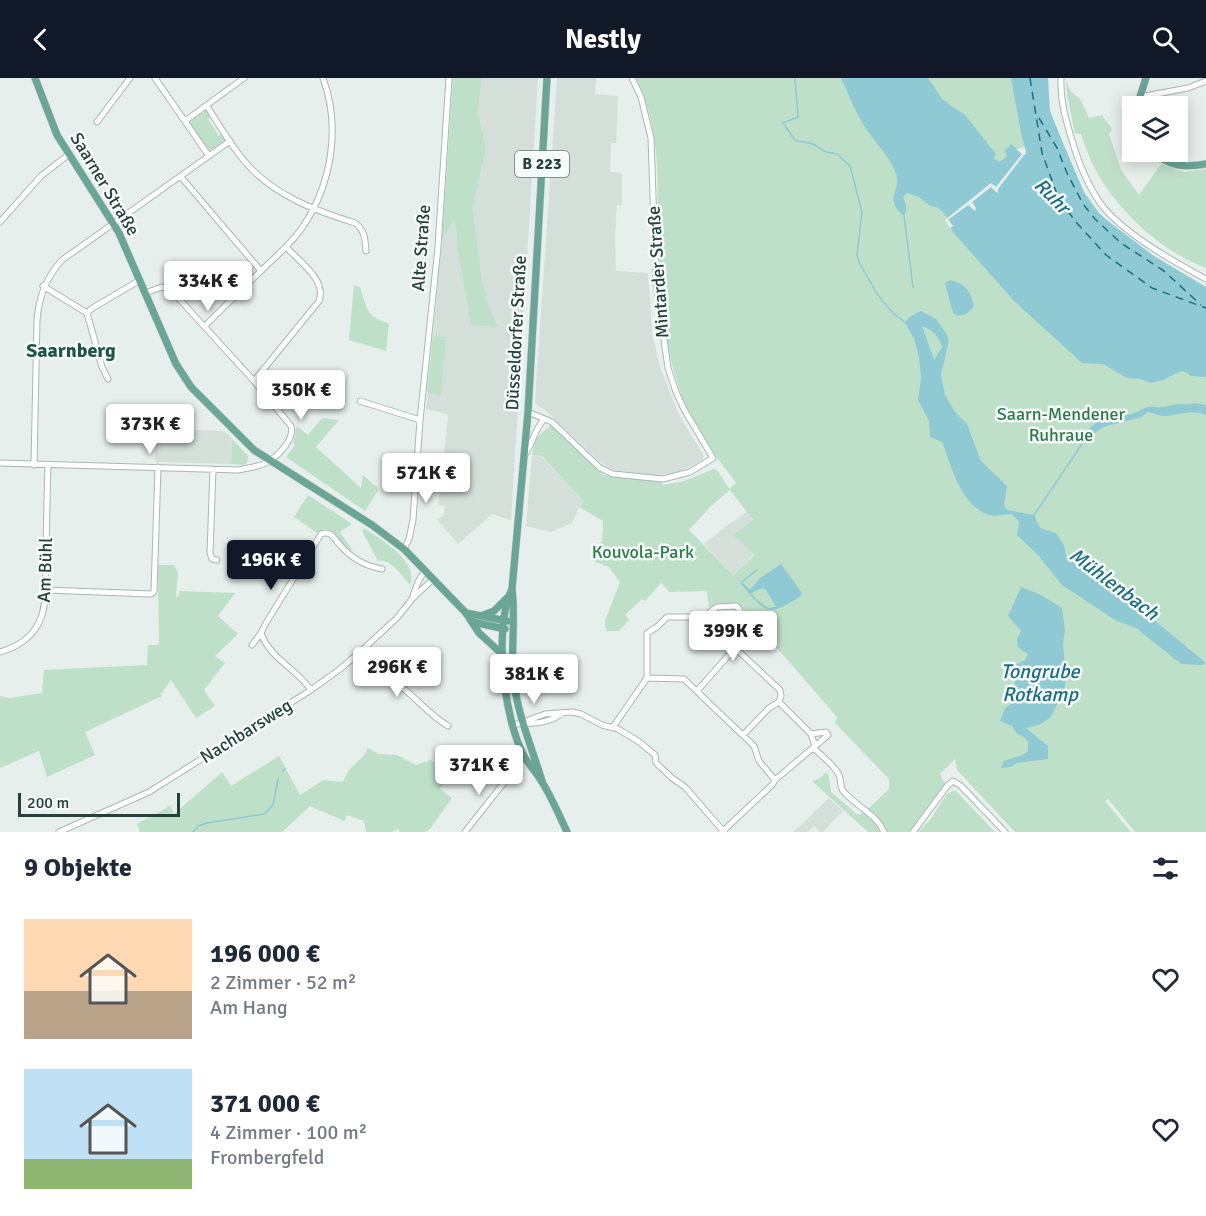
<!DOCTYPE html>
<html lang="de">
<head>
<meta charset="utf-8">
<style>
  body { margin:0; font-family:Signika,sans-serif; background:#f6f6f7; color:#1f2937; height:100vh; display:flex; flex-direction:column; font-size:22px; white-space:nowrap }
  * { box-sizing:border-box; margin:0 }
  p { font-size:20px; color:#747a83 }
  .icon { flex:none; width:33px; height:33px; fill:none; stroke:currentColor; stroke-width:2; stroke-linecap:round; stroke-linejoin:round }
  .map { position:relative; height:754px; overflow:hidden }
  .sheet { display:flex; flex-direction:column; background:#fff; flex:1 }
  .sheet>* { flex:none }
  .fabs { position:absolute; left:1122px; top:18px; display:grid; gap:12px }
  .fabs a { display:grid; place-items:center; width:66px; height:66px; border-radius:0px; background:#fff; box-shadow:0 3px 15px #0003; font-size:30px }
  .scale { position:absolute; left:18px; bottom:15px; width:162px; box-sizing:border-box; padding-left:6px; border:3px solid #24423a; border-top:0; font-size:16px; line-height:21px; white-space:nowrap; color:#24423a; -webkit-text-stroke:4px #f7fbf9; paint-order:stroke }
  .price { position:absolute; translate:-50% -51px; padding:0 14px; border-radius:6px; background:#fff; color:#222; font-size:20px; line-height:39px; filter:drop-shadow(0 2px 3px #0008) }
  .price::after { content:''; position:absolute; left:50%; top:36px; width:18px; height:14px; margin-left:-9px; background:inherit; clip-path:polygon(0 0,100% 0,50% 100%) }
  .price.active { background:#111827; color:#fff }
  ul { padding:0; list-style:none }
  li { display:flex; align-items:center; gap:18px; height:150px; padding:0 24px }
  li span { display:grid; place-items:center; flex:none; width:168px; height:120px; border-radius:0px; color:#555 }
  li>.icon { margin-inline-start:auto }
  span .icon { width:72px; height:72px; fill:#fffc; stroke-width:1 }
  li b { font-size:26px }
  h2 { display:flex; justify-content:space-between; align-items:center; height:72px; padding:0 24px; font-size:26px }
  header { display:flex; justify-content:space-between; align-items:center; height:78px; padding:0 24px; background:#111827; color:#fff; font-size:27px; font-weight:700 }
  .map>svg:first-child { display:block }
  .built { fill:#d4dfda }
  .green { fill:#bfe0c8; fill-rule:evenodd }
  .water { fill:#8ec9d4; fill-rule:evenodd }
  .pier { fill:#e6efeb }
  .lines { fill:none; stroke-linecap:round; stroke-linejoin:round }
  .stream { stroke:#8ec9d4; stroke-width:1.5 }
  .ferry { stroke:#1c6f80; stroke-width:1.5; stroke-dasharray:8 6; stroke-linecap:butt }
  .minor-casing { stroke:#a8b8b2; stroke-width:7 }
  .major-casing { stroke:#c2cac8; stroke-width:8 }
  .minor { stroke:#fff; stroke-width:5 }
  .major { stroke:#6aa596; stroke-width:7 }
  .labels { text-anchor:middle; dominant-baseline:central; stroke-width:5; stroke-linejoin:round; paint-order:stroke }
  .shield { fill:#f7fbf9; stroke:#637a73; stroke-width:1.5 }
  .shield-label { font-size:16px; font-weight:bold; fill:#24423a }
  .street-label { font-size:18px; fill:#24423a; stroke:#f7fbf9 }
  .park-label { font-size:18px; fill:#2d7a4b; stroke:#f7fbf9 }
  .water-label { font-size:20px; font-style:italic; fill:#1c6f80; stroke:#f7fbf9 }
  .neighbourhood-label { font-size:20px; font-weight:bold; fill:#1f5548; stroke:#f7fbf9 }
</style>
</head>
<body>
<header><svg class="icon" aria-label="back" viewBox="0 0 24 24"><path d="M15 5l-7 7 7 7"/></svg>Nestly<svg class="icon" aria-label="search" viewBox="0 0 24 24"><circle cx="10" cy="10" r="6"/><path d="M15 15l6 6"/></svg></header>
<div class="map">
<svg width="1206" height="754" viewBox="0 0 1206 754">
  <rect width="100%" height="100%" fill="#e6efeb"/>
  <!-- built -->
  <path class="built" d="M482 0H538L511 442 492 436 458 466 437 441 444 438 445 428 438 427 448 340 447 336 426 331 446 122 456 149 457 169 471 246 497 248 488 226 481 196 473 130 486 70 478 34Z
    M557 0H596L595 16 618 18 616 65H611L610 94 622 95V128L617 127 615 157 616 193 648 195 652 255 659 286 678 335 704 378 702 383 678 394 656 397 621 394 610 390 601 385 544 331 538 328 535 324Z
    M156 336H167V351L224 353 232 361 231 386 155 384Z
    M532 377 541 378 585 425 579 429 572 445 551 454 526 448Z
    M747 434 753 443 755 476 733 497 704 466 725 449Z
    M829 720 843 733 823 754H820L814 748 808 754H793Z"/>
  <!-- green -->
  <path class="green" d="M453 0H482L478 34 486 70 473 130 481 196 488 226 498 249 471 247 457 169 456 149 453 141 442 162Z
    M636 0H1012L1021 55 1026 69 1018 71 1206 272V754H1135L1108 721 1105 723 1131 754H1015L957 692 955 681 940 696 945 706 909 754H887L876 737 868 731 889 711V701L835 645 837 639 757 547H741L743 531 737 526 709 532 707 513 670 514 661 505 645 523 642 521 625 537 629 542 619 553H606L605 543 620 504 609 489 593 483 602 462 603 443 579 429 584 424 542 378 532 377 536 360 551 347 603 397 661 404 663 407 684 403 714 391 718 393 729 411 736 405C720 383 702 361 690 337 668 293 662 233 659 185 655 119 666 62 636 0ZM730 412 753 442 733 457 755 477 733 497 689 452 711 428Z
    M1066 2 1071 14 1080 21 1089 40 1102 37 1112 51 1109 56 1121 92 1139 117 1161 86 1184 94 1206 91V190C1163 174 1123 138 1099 98 1091 85 1086 70 1081 56L1075 55 1067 17Z
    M205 33H209L211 38 208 41 219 58 223 55 225 64 212 72 207 71 190 46 192 42Z
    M354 207 360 209C367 229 365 239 389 245L386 273 349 262Z
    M433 258 446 259 441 318 427 314Z
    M322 340 339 342 316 369 361 410 363 397 379 411 365 433 286 379 295 367 293 365 297 348 308 357Z
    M232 361 248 378 247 385 244 387 231 386Z
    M308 417 352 446 340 454 353 473 344 468 331 452 324 451 317 455 294 439Z
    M364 450C381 462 419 482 410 507 401 497 392 481 378 483L362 453Z
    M158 487H174L178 494 176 519 179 518V513L235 515 218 538 238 556 215 578 225 585 204 612 215 628 196 640 171 602 161 616 162 618 85 654 95 677 47 699 39 673 0 690V618L10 620 42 615 44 592 147 587 148 567H159Z
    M368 670 379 676 397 677 416 687 430 682 451 693 440 711 452 720 429 752 424 754H400L398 751 392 754H366L364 743 347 737 344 743 310 728 282 754H140L137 746 170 728 174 736 222 694 231 708 279 678 300 717 323 702 342 704C346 700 346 694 350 691 358 683 363 680 368 670Z
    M826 694 829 697 831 714 858 737 863 735C871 739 877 745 880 754H868L812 703 820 700Z
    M955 712 995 754H918L930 742 947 716Z"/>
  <!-- water -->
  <path class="water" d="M841 0H928L943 22 965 37 996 76 994 80 999 84 1007 79 1005 73 1011 66 1023 76 1026 74 1021 55 1011 0H1048L1050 33 1063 65 1084 114 1099 135 1108 143 1154 178 1206 209V299L1190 298 1188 295 1181 293 1163 302 1151 305 1140 301 1127 300 1103 286 1082 285 1014 223 953 154 951 150 953 148C947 139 941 128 930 128L919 119 907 115 903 119C906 126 908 131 904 138 881 119 904 113 895 93 887 74 870 60 861 42 853 29 848 14 841 0Z
    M950 202C966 206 971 213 974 229L966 236 958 238 953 235 945 205Z
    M921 233 936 241 946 255 949 262 941 297 945 317 955 334 967 346 981 383 1007 408 1004 427 1007 432 1034 437 1040 450 1056 455 1064 467 1066 478 1142 532 1206 585 1202 587 1181 586 1136 550 1115 542 1062 507 1038 477 1017 457 1019 444 1012 436C1005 436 995 439 989 437 960 427 952 389 942 364L930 359 929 343 918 322 921 300 919 279 914 261 905 245 909 239ZM922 248C933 252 939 258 942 269L934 282Z
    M1195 325 1206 327V337C1193 331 1180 336 1167 338 1161 339 1154 335 1147 334L1142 339 1103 349 1084 363C1089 341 1108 340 1127 337 1135 336 1142 330 1149 329 1154 328 1159 330 1163 329 1167 329 1169 327 1172 327 1181 325 1187 328 1195 325Z
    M781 486 802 515 801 518C767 540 766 535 741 506L742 504 750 512 760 500ZM762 510 766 512 776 529 768 530 756 521 753 517 750 516Z
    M1021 509 1041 517 1062 530 1065 552 1063 566 1066 600 1064 614 1050 640 1039 647 1026 650 1048 668V681L1017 685 1010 689 1001 690 1004 683 1023 677 1028 673V663L1023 658 1017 656 1012 648 1000 643 1005 630 1011 626 1009 614 1015 606 1013 588 1025 582 1028 576 1018 569 1017 562 1021 553 1008 538Z"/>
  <!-- pier -->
  <path class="pier" d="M1024 69 1026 76 1024 77 998 111V115L996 114 991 109 972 124 976 130 975 133 968 127 948 142 953 148 950 150 945 142 991 105 996 109 1022 76 1016 71 1022 72Z"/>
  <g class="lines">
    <!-- stream -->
    <path class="stream" d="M795 0 798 39 783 45 795 62 813 66 826 74 837 76 850 88 862 134 857 177 859 184 877 216 894 236 906 245
      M904 138 913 209
      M1034 437 1084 363
      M742 504 757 492
      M283 693 285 690
      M193 754 198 748 207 745 264 736 273 727 278 701"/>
    <!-- ferry -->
    <path class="ferry" d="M1030 0 1042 75 1058 119 1075 143 1106 177 1152 210 1206 230
      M1039 40 1057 70 1067 95 1083 126 1095 141 1121 165 1164 193 1201 227"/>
    <defs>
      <path id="minor" d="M155 0 209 78
        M1061 0C1060 21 1065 39 1071 59 1078 83 1088 110 1104 130 1127 157 1174 184 1206 201
        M1140 19 1188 10 1206 3
        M207 28C219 47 231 68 246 85 275 118 314 132 355 145 365 152 365 161 366 173
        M185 43 244 0
        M97 44 130 0
        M181 99 261 193
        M0 144 41 98 68 77
        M43 208 87 235 91 231 140 202
        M87 235 102 289 108 301
        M205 248C223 230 242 211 261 193 275 179 291 166 302 150 332 106 341 49 323 0
        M254 303 319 223C327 202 299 183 286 169
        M360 323 420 342
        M528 334 552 344 600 390 613 396 663 401 690 394 713 380 685 333 676 314 668 290 656 204 651 60 641 19 632 0
        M524 378C533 366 534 352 544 341
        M0 385 238 392C248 390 259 389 268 384 278 378 295 361 291 348L254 303 171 212 162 209 145 215
        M34 387 37 242C39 218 46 200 62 182L230 63
        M213 391 210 475 212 481 217 482
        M404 471 409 461 413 442 420 342 438 169 449 0
        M45 512 151 516 154 514 158 389
        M413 518 418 504 425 492
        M261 555C270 581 296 590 311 612
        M252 567 261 555 266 545 321 456C325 455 326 454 330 456 334 459 337 464 340 467 351 480 365 488 382 491
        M0 574C18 569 34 558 41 540 47 524 45 506 46 489 46 455 47 421 48 387
        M360 574C373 588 388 599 404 611 419 623 431 638 448 648
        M647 600 684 601 754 668 759 683 775 702
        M697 613 735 570
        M525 645C538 646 552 643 563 635
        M512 648 545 636 572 634 581 636 602 647 618 651 638 663 655 677 656 685 672 700 685 709 724 754
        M613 649 647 600V555L657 549 667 539H703L717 529 736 528 739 531 740 544 736 552 735 570 780 612 781 618 779 624 811 656 815 668
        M743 657 769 630 779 624
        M812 671 816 672C823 679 835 688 839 697 842 703 839 709 844 714 856 728 876 736 884 754
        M59 754 149 714 311 612 340 591 360 574 397 540 412 521 433 501
        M465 754 506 702 510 692
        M722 754 772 707 775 702 828 657 826 654 811 656
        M913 754 948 707 953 703 961 708 1005 754"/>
      <path id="major" d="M35 0 57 57 119 155 176 286 191 309 254 372 372 447 404 471 466 535 479 555 502 576
        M1137 28 1146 0
        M1153 74C1169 88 1185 90 1206 86
        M512 511C493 549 504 641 524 678 529 687 537 695 542 704 552 720 559 737 567 754
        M466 535 507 543
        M481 538 494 533 508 519
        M473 544 505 551
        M542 703C532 670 518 638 514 604 510 573 516 542 512 511L528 334 547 0"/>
    </defs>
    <!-- minor casing -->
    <use href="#minor" class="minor-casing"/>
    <!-- major casing -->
    <use href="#major" class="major-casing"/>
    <!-- minor -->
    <use href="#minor" class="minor"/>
    <!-- major -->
    <use href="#major" class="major"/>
  </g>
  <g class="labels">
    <!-- shield labels -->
    <rect class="shield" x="515" y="73" width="54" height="26" rx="4.5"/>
    <g class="shield-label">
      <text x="542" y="86">B 223</text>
    </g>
    <!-- street labels -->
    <g class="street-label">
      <text transform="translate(105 106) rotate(59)">Saarner Straße</text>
      <text transform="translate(421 170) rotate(-86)">Alte Straße</text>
      <text transform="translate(658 194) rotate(-94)">Mintarder Straße</text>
      <text transform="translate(516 255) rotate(-87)">Düsseldorfer Straße</text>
      <text transform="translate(45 492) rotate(-88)">Am Bühl</text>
      <text transform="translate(246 653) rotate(-32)">Nachbarsweg</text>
    </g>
    <!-- park labels -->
    <g class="park-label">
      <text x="1061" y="336">Saarn-Mendener<tspan x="1061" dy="21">Ruhraue</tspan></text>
      <text x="643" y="474">Kouvola-Park</text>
    </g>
    <!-- water labels -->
    <g class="water-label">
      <text transform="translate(1052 118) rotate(45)">Ruhr</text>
      <text transform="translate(1114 506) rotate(37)">Mühlenbach</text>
      <text x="1040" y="593">Tongrube<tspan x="1040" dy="23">Rotkamp</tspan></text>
    </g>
    <!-- neighbourhood labels -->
    <g class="neighbourhood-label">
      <text x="71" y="272">Saarnberg</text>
    </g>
  </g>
</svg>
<div class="fabs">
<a><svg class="icon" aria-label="layers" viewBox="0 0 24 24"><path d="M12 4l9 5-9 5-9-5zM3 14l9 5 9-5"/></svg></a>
</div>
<div class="scale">200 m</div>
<b class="price" style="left:208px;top:234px">334K €</b>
<b class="price" style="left:301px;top:343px">350K €</b>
<b class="price" style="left:150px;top:377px">373K €</b>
<b class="price" style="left:426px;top:426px">571K €</b>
<b class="price active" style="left:271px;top:513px">196K €</b>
<b class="price" style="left:733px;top:584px">399K €</b>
<b class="price" style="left:397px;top:620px">296K €</b>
<b class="price" style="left:534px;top:627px">381K €</b>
<b class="price" style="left:479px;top:718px">371K €</b>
</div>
<section class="sheet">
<h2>9 Objekte<svg class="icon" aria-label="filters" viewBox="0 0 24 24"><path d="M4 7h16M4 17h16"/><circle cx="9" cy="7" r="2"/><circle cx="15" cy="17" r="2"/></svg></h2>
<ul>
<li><span style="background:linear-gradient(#ffd9b3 60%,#b9a48a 0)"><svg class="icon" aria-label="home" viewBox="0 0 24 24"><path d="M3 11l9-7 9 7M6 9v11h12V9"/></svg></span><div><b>196 000 €</b><p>2 Zimmer · 52 m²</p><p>Am Hang</p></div><svg class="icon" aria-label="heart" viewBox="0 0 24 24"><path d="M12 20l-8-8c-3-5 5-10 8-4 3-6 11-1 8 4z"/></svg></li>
<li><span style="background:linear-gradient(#bfe0f5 75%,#8fb573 0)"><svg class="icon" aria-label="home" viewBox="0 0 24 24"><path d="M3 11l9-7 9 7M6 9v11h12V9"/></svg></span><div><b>371 000 €</b><p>4 Zimmer · 100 m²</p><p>Frombergfeld</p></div><svg class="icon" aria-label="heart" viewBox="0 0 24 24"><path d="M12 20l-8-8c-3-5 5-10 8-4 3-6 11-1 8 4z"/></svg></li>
</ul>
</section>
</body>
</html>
